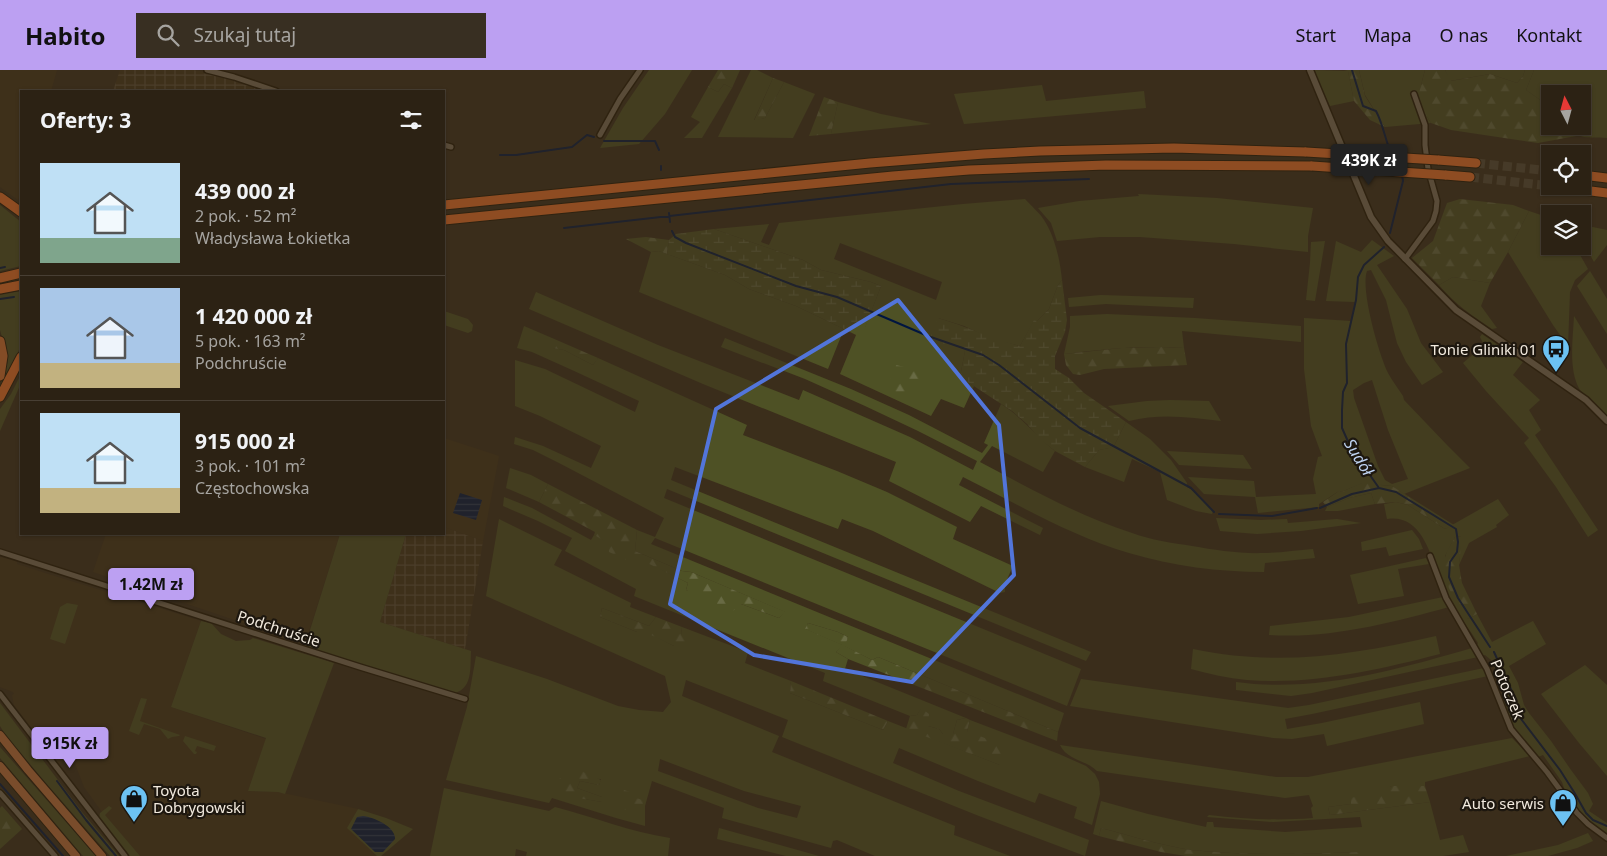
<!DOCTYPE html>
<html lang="pl">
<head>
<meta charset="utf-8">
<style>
  body { margin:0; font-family:"Noto Sans",sans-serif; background:#382f22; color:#f1f3f6; height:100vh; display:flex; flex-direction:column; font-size:19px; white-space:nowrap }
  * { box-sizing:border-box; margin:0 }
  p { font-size:16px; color:#a6a4a0 }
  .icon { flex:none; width:28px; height:28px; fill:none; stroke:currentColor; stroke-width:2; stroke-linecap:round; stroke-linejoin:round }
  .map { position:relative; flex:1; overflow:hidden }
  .details { position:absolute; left:20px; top:20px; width:425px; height:445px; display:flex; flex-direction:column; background:#2c2214; border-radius:0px; box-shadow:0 1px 4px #0004,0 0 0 1px #483f34 }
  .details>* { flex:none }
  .needle { width:32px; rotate:354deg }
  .controls { position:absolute; left:1541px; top:15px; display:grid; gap:10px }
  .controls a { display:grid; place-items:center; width:50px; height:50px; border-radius:0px; background:#2c2214; box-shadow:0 1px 4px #0004,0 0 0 1px #483f34; font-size:25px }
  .price { position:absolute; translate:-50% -42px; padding:0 11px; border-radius:5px; background:#bca0f2; color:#111; font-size:16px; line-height:32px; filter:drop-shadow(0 1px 2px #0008) }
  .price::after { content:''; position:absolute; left:50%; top:30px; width:15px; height:11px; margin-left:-8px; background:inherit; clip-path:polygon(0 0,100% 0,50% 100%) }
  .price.selected { background:#222; color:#fff }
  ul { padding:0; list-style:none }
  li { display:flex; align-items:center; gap:15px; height:125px; padding:0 20px }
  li+li { border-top:1px solid #483f34 }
  li span { display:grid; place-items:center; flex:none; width:140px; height:100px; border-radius:0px; color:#555 }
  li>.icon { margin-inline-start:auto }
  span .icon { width:60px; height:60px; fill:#fffc; stroke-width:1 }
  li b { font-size:21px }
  h2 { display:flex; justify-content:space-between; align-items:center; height:60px; padding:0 20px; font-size:21px }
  header { display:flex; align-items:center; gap:30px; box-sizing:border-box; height:70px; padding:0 25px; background:#bca0f2; color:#111 }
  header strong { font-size:24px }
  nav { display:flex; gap:28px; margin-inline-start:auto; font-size:18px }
  .search { width:350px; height:45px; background:#382f22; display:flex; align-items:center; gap:12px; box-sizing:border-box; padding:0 18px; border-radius:0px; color:#a6a4a0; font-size:19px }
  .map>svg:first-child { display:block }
  .built { fill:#44331a }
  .industrial { fill:url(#industrial-grid) }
  .green { fill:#4e5125; fill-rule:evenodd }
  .forest { fill:url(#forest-firs) }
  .wetland { fill:url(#wetland-marsh) }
  .water { fill:url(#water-rules) }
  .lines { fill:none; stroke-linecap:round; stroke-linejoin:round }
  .stream { stroke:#001540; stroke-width:2 }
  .motorway-tunnel { stroke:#564a38; stroke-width:9; stroke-dasharray:9 4.5; stroke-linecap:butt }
  .minor-casing { stroke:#221604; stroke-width:8 }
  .tertiary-casing { stroke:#221604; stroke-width:9 }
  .primary-casing { stroke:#221604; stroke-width:10 }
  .trunk-casing { stroke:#221604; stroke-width:11 }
  .motorway-casing { stroke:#221604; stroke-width:11 }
  .minor { stroke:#7f705b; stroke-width:5 }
  .tertiary { stroke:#7f705b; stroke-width:6 }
  .primary { stroke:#c5713e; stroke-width:8 }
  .trunk { stroke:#dc7234; stroke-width:9 }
  .motorway { stroke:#f3722b; stroke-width:9 }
  .motorway-bridge-casing { stroke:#221604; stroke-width:11; stroke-linecap:butt }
  .motorway-bridge { stroke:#f3722b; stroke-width:9 }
  .marked { fill:none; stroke:#5275da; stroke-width:4; stroke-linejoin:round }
  .labels { text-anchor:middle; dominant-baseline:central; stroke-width:4.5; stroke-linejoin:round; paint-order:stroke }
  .poi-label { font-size:15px; fill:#f2eade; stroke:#1d170f; text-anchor:end }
  .street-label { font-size:15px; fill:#f2eade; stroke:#1d170f }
  .water-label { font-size:16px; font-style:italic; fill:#bed2f0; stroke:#1d170f }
</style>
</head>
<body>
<header>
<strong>Habito</strong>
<div class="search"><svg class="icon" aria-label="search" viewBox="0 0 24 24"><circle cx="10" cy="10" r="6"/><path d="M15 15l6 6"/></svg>Szukaj tutaj</div>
<nav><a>Start</a><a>Mapa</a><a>O nas</a><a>Kontakt</a></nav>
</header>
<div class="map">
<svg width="1607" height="786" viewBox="0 0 1607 786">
  <defs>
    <pattern id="industrial-grid" width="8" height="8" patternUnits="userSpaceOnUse" patternTransform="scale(1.25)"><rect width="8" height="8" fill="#44331a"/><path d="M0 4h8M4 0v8" fill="none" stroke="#5f513b"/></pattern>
    <pattern id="forest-firs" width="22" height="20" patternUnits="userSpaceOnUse" patternTransform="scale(1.25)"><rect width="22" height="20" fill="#4e5125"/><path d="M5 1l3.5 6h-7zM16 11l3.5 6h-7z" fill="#686a44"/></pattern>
    <pattern id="wetland-marsh" width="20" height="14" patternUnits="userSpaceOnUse" patternTransform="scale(1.25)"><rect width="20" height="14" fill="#4e5125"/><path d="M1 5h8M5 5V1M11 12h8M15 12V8" fill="none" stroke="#686a44"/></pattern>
    <pattern id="water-rules" width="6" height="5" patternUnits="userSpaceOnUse" patternTransform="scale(1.25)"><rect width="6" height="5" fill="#001540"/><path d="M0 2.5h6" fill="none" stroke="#26375b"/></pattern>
  </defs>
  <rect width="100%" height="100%" fill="#3b2e1b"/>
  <!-- built -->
  <path class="built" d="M0 0H57L51 21H21V120L18 130 0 117Z
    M444 368 499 386 483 471 444 457Z
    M106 464H340L305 574 93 502Z
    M0 487 17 491V494L45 503 201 551 171 637 266 669 248 721 278 722 358 739 348 758 377 786H139L102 742 84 717 73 688 58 694 14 635 12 625 14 624 13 622 0 617Z"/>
  <!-- industrial -->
  <path class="industrial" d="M120 0H193L205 2 233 8 270 21H113Z
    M444 457 483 471 465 579 380 552 406 464H444Z"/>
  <!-- green -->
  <path class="green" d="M649 0H692L665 44 639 74 600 78 623 38Z
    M751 0H757L773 8 754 50 765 48 784 12 815 24 793 68 718 67Z
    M1313 0 1348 1 1354 31 1330 36Z
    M1359 0H1425C1418 26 1417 30 1431 53L1385 57 1365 25Z
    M1445 0H1525L1523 6 1517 13 1490 4 1450 11Z
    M1534 0H1607V68C1590 67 1577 70 1565 56H1582V24H1550V39L1546 34 1526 20Z
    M724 14 732 18 702 68H684L700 52 691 47 708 17 718 22Z
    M1042 15 1046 31 1144 21 1146 38 964 54 954 24Z
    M838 32 881 44 931 54 831 64Z
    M1138 124 1217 128 1313 138 1308 166V182L1234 174 1140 167H1100L1057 171 1051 153 1038 138 1079 131 1139 126Z
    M1025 129C1031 136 1039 142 1044 150 1055 167 1060 190 1062 210L1058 215 1049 239 1037 251H1034L1020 276 992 269 964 256 938 248 965 281 960 307 974 316 964 338 941 329 931 346 840 304 856 265 848 261 852 253 865 257 881 216 871 212 821 200 803 190 714 159 769 154 761 172 769 175 779 153 963 134ZM840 173 942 212 936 230 834 189Z
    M0 135 21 152V196L0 201Z
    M1529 141 1550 148V176H1575L1588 199 1575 210 1570 222 1568 276 1553 255 1508 182Z
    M1583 155 1607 160V175L1594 192 1583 172Z
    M1372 170 1394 186 1377 195 1407 239 1421 273 1443 302 1422 315 1406 292 1397 273 1386 230 1371 200 1367 201C1360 219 1379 285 1388 303 1392 311 1398 318 1403 326L1404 330 1447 375 1470 398 1404 424 1392 416 1363 413 1341 422 1339 421 1319 434V437L1258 443 1255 427 1204 424 1188 407 1254 411 1256 427 1316 424 1313 409 1318 387 1322 386 1311 356 1304 299V248L1351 251 1355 232 1326 231 1336 171 1361 182ZM1372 310 1388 360 1408 409 1392 414 1385 410 1378 396 1354 328 1353 320 1364 313Z
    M1325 171 1315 231 1306 230 1310 193 1311 172Z
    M659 181 725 205 749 219 796 236 844 259 828 299 639 222 651 182Z
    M1590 201 1607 229V264L1577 216Z
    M1453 207 1490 213 1481 236 1497 258 1492 259C1470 244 1456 235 1439 215Z
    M21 221V274L15 291 0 321C0 309 8 299 8 287 7 277 2 269 0 260 0 250 0 236 0 225Z
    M536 222 658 275 799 330 803 320 910 367 973 400 977 391 918 361 865 336 805 309 721 277 725 268 851 319 909 345 982 383 988 375 984 373 1001 334C1022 347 1036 366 1055 381L1043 402 992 376 980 392C1029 418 1079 446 1132 463 1151 470 1172 473 1192 476 1215 480 1240 484 1264 483 1280 483 1297 480 1313 479L1315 488 1265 493 1264 502C1219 502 1173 496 1129 483 1071 466 1017 434 963 407L959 415 1043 458 1040 465 981 436 970 452 889 411 896 392 703 314 529 239Z
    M1101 225 1194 228 1193 238 1106 234 1069 237 1068 228Z
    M444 241 468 249 473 255 472 261 468 263 444 255Z
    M1107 244 1195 248 1301 256V272L1182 261 1184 278C1144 275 1104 279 1064 284L1070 257V246Z
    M1574 246 1607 300V346L1580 320C1568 300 1573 269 1574 246Z
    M524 256 552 268 553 278 564 280 593 295 598 288 747 355 743 365 837 401 887 422 957 457 953 469 1013 496 1005 514V522L1000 523 873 461 842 449 838 459 675 397 671 410 1091 582 1086 591 667 419 664 428 1081 599 1067 636 655 468 651 474 1064 643 1058 662 878 587 872 590 844 576 848 567 838 562 808 553 806 559 843 575 836 582 848 589 845 599 966 648 957 650 953 664H943L939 659 928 656 921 639 917 645 910 646 823 611 825 603 634 526 636 519 565 481 572 468 538 451 503 436 504 427 532 438 591 470 594 465 688 513 686 520 741 534 779 548 785 542 691 502 682 501 635 481 637 460 655 467 664 448 559 393 533 380 514 374 515 367 543 376 591 398 601 376 540 346 515 336V290L545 299 635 342 639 331 572 300 532 282 517 278Z
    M1482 264 1523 292 1513 305 1540 330 1529 340 1541 360 1535 365 1598 460 1588 467 1556 417 1524 373 1529 368 1486 321 1463 293 1484 275 1480 267Z
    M21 304V313L0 361V339L11 324Z
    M1170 330 1209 331 1221 351C1191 347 1159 343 1129 351L1108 336 1147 331Z
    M1126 352 1150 369 1171 390 1187 413V417L1192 420 1213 441 1212 444 1196 441 1167 430 1160 402 1132 389 1124 412 1085 397 1099 380 1109 378 1114 376Z
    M1167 381 1243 385 1252 399 1179 395Z
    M510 398 531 405 548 414 539 432 506 418Z
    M1371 423 1375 434 1338 441H1325L1327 437 1349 428Z
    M1498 429 1509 445 1496 455 1497 457 1469 473 1459 495 1461 466 1455 467 1445 486 1468 549 1477 544 1492 572 1533 551 1546 574 1509 596 1518 613 1524 635 1529 643 1551 671 1571 700 1588 723 1593 734 1589 741 1607 753V765L1582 745 1565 721 1562 712 1543 685 1538 687 1510 653 1502 627V615L1491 590 1485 585 1482 586 1477 575 1478 573C1470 559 1459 548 1452 534 1446 524 1442 513 1438 502 1428 478 1419 444 1387 449L1384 434 1396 432 1408 435 1445 459Z
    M1216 448 1261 450 1287 449 1288 453 1337 449 1361 453 1301 461 1257 464 1220 461Z
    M499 449 562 480 554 495 631 533 630 537 656 547 649 556 602 538 600 547 637 562 645 561 674 576 681 565 682 557 748 582 745 593 791 611 790 623 883 660 888 651 1000 695 967 661 970 650 1059 684 1086 696 1095 704 1099 712 1100 724 1092 755 1074 748 1077 737 1039 723 1035 733 978 711 899 678 893 693 959 721 1089 770 1085 786 979 746 782 667 788 650 686 610 682 626 779 666 772 682 955 756 954 765 1010 786H875L837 770 833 771 831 778 722 748 724 738 652 711 645 736V756L616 748 552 728 549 733 446 710 467 637 476 586 547 609 618 636 639 640 663 642 671 632 665 606 486 526ZM660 689 744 721 801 736 797 748 758 738 658 701ZM560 708 601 709 599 715 580 711 577 718 602 727V732L585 729Z
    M1412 460 1419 469 1423 479 1389 486 1386 477 1362 481 1361 472Z
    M340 464H406L380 552 471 581C470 600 473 620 451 624L305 576Z
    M1426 488 1429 494 1398 499 1404 526 1358 534 1350 505Z
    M1443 527 1449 537C1391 553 1329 569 1269 565L1270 556 1349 547Z
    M67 533 78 535 65 574 50 569 60 537Z
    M201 551 211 553 221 564 236 571 250 570 253 568 334 593 285 724 278 722 248 721 266 668 171 637Z
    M1436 566 1440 584C1377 600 1313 615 1247 610 1228 608 1209 604 1191 599L1193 579C1279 597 1352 585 1436 566Z
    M1472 578 1478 587 1312 623 1291 626 1236 620V612C1316 623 1396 600 1472 578Z
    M1585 595 1607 615V706L1579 673 1541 624Z
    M1484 598 1488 606 1312 644 1285 649 1287 659 1322 653 1420 632 1424 654 1327 676 1324 664 1292 669 1273 668 1070 636 1081 609 1288 638 1309 635Z
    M141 628 147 629 140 651 180 665 179 666 172 667 168 669 160 659 144 654 139 665 129 661Z
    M0 633 82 742 119 786H110L45 712 5 664 0 656Z
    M185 666 216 676 214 681 197 676 195 681 197 682 196 684H194L183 671Z
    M1512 668 1530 686 1425 712V716H1392L1351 734 1328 737 1330 745 1430 732 1440 770 1463 765 1469 782 1443 786H1360V782C1304 784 1246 786 1191 780 1160 775 1131 766 1101 758L1099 766 1093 764 1101 731 1148 744 1206 757 1207 752H1213L1214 757 1285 762 1362 757 1360 747 1273 752 1207 747 1209 745C1244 749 1278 751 1313 748L1311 738 1313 736 1309 725 1285 728 1097 701C1086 690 1067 690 1060 675L1276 707H1308Z
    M0 677 96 786H83L0 688Z
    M444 718 549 741 555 737C594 747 630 762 670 768L668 786H526L527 782 516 779 515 786H430Z
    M109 736 112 738 105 745 140 786H130L99 748 100 743Z
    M358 739 386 748 413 759 381 786H377L347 758Z
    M719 758 819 786H786L717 769Z
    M1588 763 1593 771 1577 778 1548 786H1506L1558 775Z"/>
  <!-- forest -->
  <path class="forest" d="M718 0H740L732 18 724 14 718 22 708 17Z
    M1344 0H1359L1365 26 1385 57 1370 50 1354 31 1348 1Z
    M1425 0H1445L1451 11 1490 4 1517 13 1523 6 1525 0H1534L1526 20 1546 34 1550 39V56H1565L1576 66 1538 73 1451 60 1431 53 1421 37 1419 23Z
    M773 8 784 12 765 48 754 51Z
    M824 27 838 32 831 64 809 66Z
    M1460 129 1513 135 1529 141 1508 182 1490 213 1453 207 1439 215 1412 188 1433 171 1447 133Z
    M646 167 669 170 667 184 659 181 651 182 626 169Z
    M552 268 598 288 593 295 564 280 552 278Z
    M1160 277 1184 278 1187 295 1104 299 1080 305 1073 304 1066 295 1064 284 1122 278Z
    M896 295 925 302 920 314 914 315 912 321 897 323 887 319Z
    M1366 396 1381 415 1392 416 1454 455 1445 459 1408 435 1396 432 1375 434 1371 423 1349 428 1327 437 1323 432 1339 421 1341 422 1362 413 1354 400Z
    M548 414 637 460 635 481 682 501 691 502 786 542 779 548 741 534 733 541 686 520 688 513 633 486 629 491 609 482 608 473 594 465 595 462 539 432Z
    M1462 466 1459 495 1462 513 1477 544 1468 549C1456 531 1440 511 1445 488 1446 481 1452 473 1455 467Z
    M602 538 649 556 656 547 682 557 681 565 689 570 688 577 674 576 645 562H637L600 547Z
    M808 553 838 562 848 567 845 576 872 590 878 587 1058 662 1057 671 848 589 836 582 842 575 805 559Z
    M791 611 888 651 883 660 790 623Z
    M921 638 929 644 928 656 939 659 943 664H953L957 650 966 648 970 650 967 661 1005 676 1000 695 906 659 910 646 917 645Z
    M575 698 601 710 599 715 580 711 577 718 602 727V732L554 724 560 708H569Z
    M1392 716H1425L1430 732 1330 745 1328 737 1351 734V728Z
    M624 720 630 722 632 727 643 730V736L630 733 628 740 619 738Z
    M2 736 22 759 0 779V738Z
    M1101 758C1131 766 1160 775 1191 780 1246 786 1304 784 1360 782V786H1186L1161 782 1099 766Z"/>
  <!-- wetland -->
  <path class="wetland" d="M714 159 803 190 821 200 871 212 881 216 865 258 852 253 848 261 796 236 749 219 725 205 667 184 669 170 676 164Z
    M1062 210 1067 250 1065 262 1055 286V299L1069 308 1084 323 1126 352 1114 376 1110 378 1099 380 1085 397 1055 381 1040 369 1027 354 1012 341 960 307 965 281 930 269 938 248C966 256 992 269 1020 276L1034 250 1037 251 1049 239 1058 215Z"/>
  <!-- water -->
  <path class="water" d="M460 423 482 430 476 450 453 443Z
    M363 746C374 747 396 757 395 769L383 782H375L351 759 357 747Z"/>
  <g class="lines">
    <!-- stream -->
    <path class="stream" d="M1352 0 1363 36 1376 41C1383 54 1385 69 1391 83
      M604 71H655L659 80
      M500 85H516L572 77 587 65 594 67
      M1397 91 1402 100
      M661 96V100
      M669 143 670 152
      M564 158 951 114 1089 109
      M672 161 675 167 686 173 796 216 837 227 928 266 983 285 999 295 1080 358 1191 418 1214 442
      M1390 163 1403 111 1402 105
      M1384 177 1364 195 1358 207 1356 230 1346 274 1347 313 1343 322 1342 340V358L1346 367 1351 378 1379 418 1396 422 1456 459 1458 472 1457 482 1450 492 1449 507 1458 528 1490 577
      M0 198 5 197
      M0 229 14 227
      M1320 438 1352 424 1379 418
      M1219 444 1272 446 1317 438
      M1494 582 1514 626V632L1518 645 1560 700 1574 722 1586 743 1593 750 1607 756
      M57 711 86 750 116 786
      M0 714 63 786"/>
    <!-- motorway-tunnel -->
    <path class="motorway-tunnel" d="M1476 93 1550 101
      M1470 107 1550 116"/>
    <defs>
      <path id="minor" d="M207 0 234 7 276 21
        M600 65 620 29 640 0
        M444 75 451 77
        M1405 189 1433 151 1436 141 1437 131 1428 99 1425 75V55L1414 24
        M0 482 360 597 465 629
        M1430 486 1446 528 1487 599 1511 659 1547 702 1577 743 1588 754 1607 768
        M0 624 125 786
        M0 723 55 786"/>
      <path id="tertiary" d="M1310 0 1371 147 1388 171 1456 240 1586 330 1607 351"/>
      <path id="primary" d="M0 665 28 700 102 786
        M0 696 76 786"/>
      <path id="trunk" d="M0 271 3 286 0 306"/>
      <path id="motorway" d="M1438 90 1476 93
        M1445 105 1470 107
        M1582 105 1607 108
        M1552 116 1607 123
        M0 127 21 142
        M444 135 870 93 984 84 1040 81 1174 78 1306 82
        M444 150 893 106 969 100 1106 95 1312 96
        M0 208 21 203
        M0 219 21 215
        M0 327 21 287"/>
    </defs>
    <!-- minor casing -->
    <use href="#minor" class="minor-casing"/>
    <!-- tertiary casing -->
    <use href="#tertiary" class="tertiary-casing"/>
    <!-- primary casing -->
    <use href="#primary" class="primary-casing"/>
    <!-- trunk casing -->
    <use href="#trunk" class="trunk-casing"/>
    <!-- motorway casing -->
    <use href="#motorway" class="motorway-casing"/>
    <!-- minor -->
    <use href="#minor" class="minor"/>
    <!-- tertiary -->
    <use href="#tertiary" class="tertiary"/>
    <!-- primary -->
    <use href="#primary" class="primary"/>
    <!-- trunk -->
    <use href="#trunk" class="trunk"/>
    <!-- motorway -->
    <use href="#motorway" class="motorway"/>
    <defs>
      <path id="motorway-bridge" d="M1306 82 1438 90
        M1312 96 1445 105"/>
    </defs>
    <!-- motorway-bridge casing -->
    <use href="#motorway-bridge" class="motorway-bridge-casing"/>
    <!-- motorway-bridge -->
    <use href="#motorway-bridge" class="motorway-bridge"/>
  </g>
  <!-- marked area -->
  <path d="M0 0H1607V786H0ZM898 230 999 355 1014 505 912 612 754 585 670 534 716 339Z" fill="#3b2e1b" fill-opacity=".55" fill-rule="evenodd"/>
  <path class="marked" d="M898 230 999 355 1014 505 912 612 754 585 670 534 716 339Z"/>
  <!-- icons -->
  <defs>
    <symbol id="bus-pin" viewBox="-11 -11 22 30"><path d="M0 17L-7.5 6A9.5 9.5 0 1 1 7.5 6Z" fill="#6cc2f3" stroke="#1d170f"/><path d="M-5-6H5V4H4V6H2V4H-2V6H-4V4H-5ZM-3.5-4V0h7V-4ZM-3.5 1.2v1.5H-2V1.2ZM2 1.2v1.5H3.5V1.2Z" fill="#111"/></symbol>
    <symbol id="shop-pin" viewBox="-11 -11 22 30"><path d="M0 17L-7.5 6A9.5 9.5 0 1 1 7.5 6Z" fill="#6cc2f3" stroke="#1d170f"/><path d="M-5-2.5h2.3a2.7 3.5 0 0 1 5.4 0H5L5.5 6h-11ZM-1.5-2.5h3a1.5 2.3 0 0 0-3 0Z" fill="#111"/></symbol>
  </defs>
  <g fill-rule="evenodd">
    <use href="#bus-pin" x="1540" y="263" width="32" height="43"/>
    <use href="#shop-pin" x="118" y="713" width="32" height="43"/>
    <use href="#shop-pin" x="1547" y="717" width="32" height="43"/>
  </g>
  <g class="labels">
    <!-- poi labels -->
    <g class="poi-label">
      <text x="1537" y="279">Tonie Gliniki 01</text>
      <text x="153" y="720" text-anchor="start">Toyota<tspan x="153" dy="17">Dobrygowski</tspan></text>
      <text x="1544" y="733">Auto serwis</text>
    </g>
    <!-- street labels -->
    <g class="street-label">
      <text transform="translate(279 558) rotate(18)">Podchruście</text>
      <text transform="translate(1508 619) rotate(67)">Potoczek</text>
    </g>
    <!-- water labels -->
    <g class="water-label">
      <text transform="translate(1359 387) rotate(58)">Sudół</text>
    </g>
  </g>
</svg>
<div class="controls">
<a><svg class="needle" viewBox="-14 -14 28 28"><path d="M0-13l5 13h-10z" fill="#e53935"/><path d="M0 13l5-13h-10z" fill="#a6a4a0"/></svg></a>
<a><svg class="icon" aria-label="locate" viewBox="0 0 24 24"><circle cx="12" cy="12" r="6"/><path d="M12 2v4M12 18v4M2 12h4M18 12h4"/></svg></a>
<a><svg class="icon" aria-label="layers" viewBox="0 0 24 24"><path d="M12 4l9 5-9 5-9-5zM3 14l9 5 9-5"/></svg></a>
</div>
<b class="price selected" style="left:1369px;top:116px">439K zł</b>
<b class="price" style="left:151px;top:540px">1.42M zł</b>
<b class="price" style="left:70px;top:699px">915K zł</b>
<section class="details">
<h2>Oferty: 3<svg class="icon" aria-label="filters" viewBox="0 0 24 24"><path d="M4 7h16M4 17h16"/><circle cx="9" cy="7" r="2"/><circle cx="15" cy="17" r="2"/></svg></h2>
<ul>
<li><span style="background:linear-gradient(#bfe0f5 75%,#7fa58c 0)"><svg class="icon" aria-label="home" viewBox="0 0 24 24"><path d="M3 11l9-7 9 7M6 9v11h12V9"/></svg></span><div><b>439 000 zł</b><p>2 pok. · 52 m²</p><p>Władysława Łokietka</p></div></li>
<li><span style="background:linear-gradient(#a9c7e8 75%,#c2b280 0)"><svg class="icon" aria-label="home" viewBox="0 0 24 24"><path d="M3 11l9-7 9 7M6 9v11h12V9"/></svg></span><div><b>1 420 000 zł</b><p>5 pok. · 163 m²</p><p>Podchruście</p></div></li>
<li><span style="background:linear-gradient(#bfe0f5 75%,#c2b280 0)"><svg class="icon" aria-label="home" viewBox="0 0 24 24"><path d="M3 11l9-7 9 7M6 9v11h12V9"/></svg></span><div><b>915 000 zł</b><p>3 pok. · 101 m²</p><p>Częstochowska</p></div></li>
</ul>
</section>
</div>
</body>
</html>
